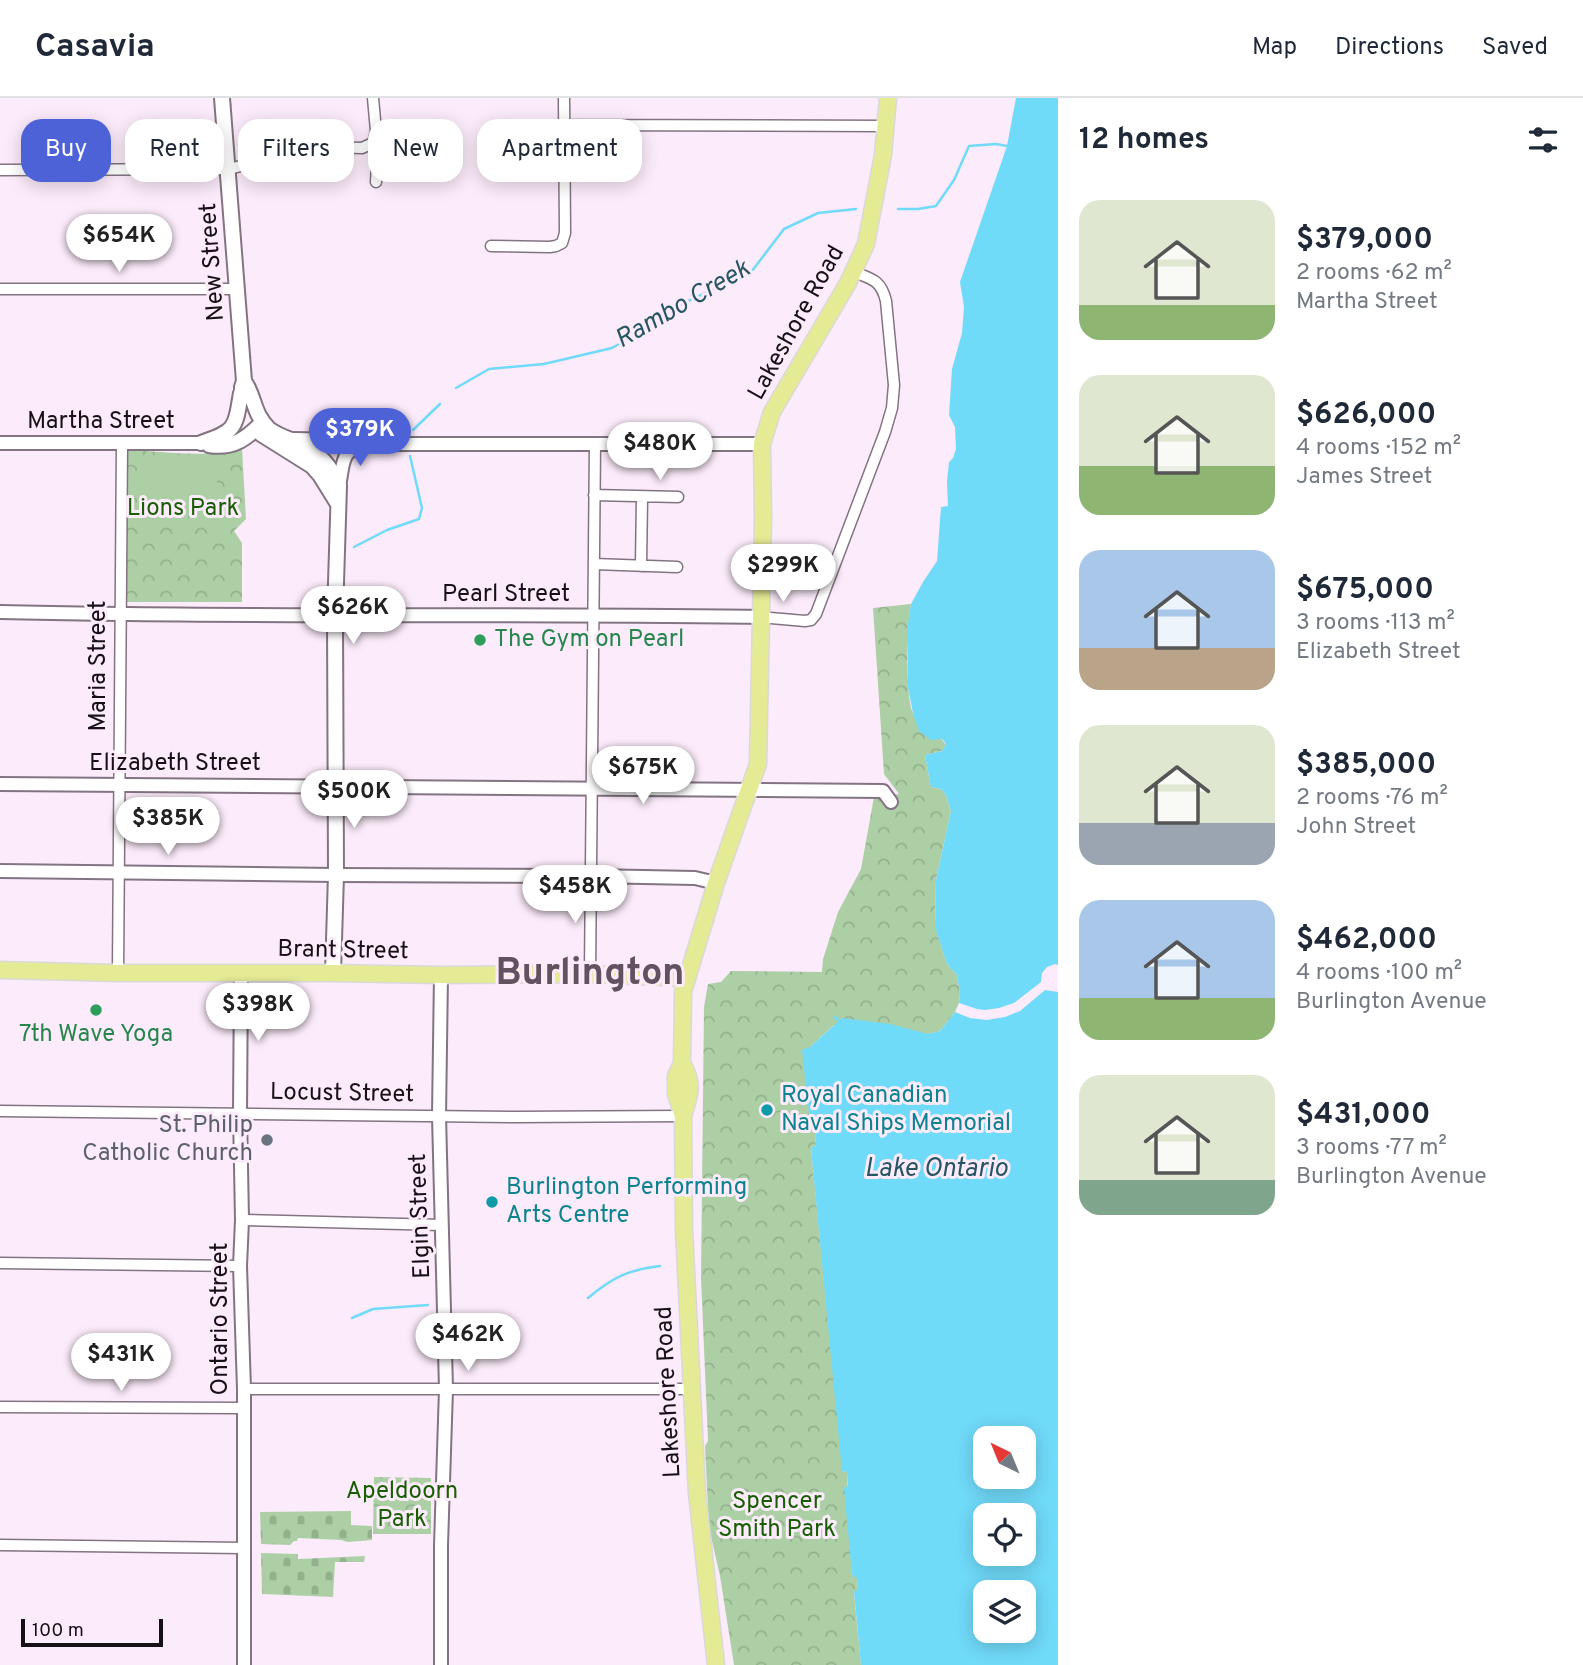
<!DOCTYPE html>
<html lang="en">
<head>
<meta charset="utf-8">
<style>
  body { margin:0; font-family:Overpass,sans-serif; background:#f6f6f7; color:#1f2937; height:100vh; display:flex; flex-direction:column; font-size:26px; white-space:nowrap }
  * { box-sizing:border-box; margin:0 }
  p { font-size:23px; color:#747a83 }
  .icon { flex:none; width:38px; height:38px; fill:none; stroke:currentColor; stroke-width:2; stroke-linecap:round; stroke-linejoin:round }
  .map { position:relative; flex:1; overflow:hidden }
  .details { display:flex; flex-direction:column; background:#fff; width:525px }
  .details>* { flex:none }
  .hud { position:absolute; left:21px; top:21px; width:665px; height:63px; display:flex; gap:14px }
  .needle { width:46px; rotate:317deg }
  .tools { position:absolute; left:973px; top:1328px; display:grid; gap:14px }
  .tools a { display:grid; place-items:center; width:63px; height:63px; border-radius:14px; background:#fff; box-shadow:0 4px 18px #0003; font-size:35px }
  .scale { position:absolute; left:21px; bottom:18px; width:142px; box-sizing:border-box; padding-left:7px; border:4px solid #171117; border-top:0; font-size:19px; line-height:24px; white-space:nowrap; color:#171117; -webkit-text-stroke:5px #fcebfa; paint-order:stroke }
  .price { position:absolute; translate:-50% -60px; padding:0 16px; border-radius:24px; background:#fff; color:#222; font-size:23px; line-height:46px; filter:drop-shadow(0 2px 4px #0008) }
  .price::after { content:''; position:absolute; left:50%; top:42px; width:21px; height:16px; margin-left:-10px; background:inherit; clip-path:polygon(0 0,100% 0,50% 100%) }
  .price.selected { background:#4e62d7; color:#fff }
  ul { padding:0; list-style:none }
  li { display:flex; align-items:center; gap:21px; height:175px; padding:0 21px }
  li span { display:grid; place-items:center; flex:none; width:196px; height:140px; border-radius:21px; color:#555 }
  li>.icon { margin-inline-start:auto }
  span .icon { width:84px; height:84px; fill:#fffc; stroke-width:1 }
  li b { font-size:30px }
  h2 { display:flex; justify-content:space-between; align-items:center; height:84px; padding:0 21px; font-size:30px }
  .chip { padding:0 24px; border-radius:21px; background:#fff; box-shadow:0 4px 18px #0003; font-size:24px; line-height:63px }
  .chip.selected { background:#4e62d7; color:#fff }
  header { display:flex; align-items:center; gap:42px; box-sizing:border-box; height:98px; padding:0 35px; background:#fff; border-bottom:2px solid #e0e1e3 }
  header strong { font-size:33px }
  nav { display:flex; gap:38px; margin-inline-start:auto; font-size:24px }
  main { display:flex; flex:1; min-height:0 }
  .map>svg:first-child { display:block }
  .cemetery { fill:url(#cemetery-stones) }
  .park { fill:url(#park-crowns) }
  .pitch { fill:#adcfa6 }
  .water { fill:#70daf9; fill-rule:evenodd }
  .pier { fill:#fcebfa }
  .lines { fill:none; stroke-linecap:round; stroke-linejoin:round }
  .stream { stroke:#70daf9; stroke-width:2.5 }
  .minor-casing { stroke:#837482; stroke-width:13 }
  .tertiary-casing { stroke:#837482; stroke-width:16 }
  .secondary-casing { stroke:#837482; stroke-width:18 }
  .primary-casing { stroke:#dad9da; stroke-width:19 }
  .minor { stroke:#fff; stroke-width:10 }
  .tertiary { stroke:#fff; stroke-width:12 }
  .secondary { stroke:#fff; stroke-width:14 }
  .primary { stroke:#e5ea95; stroke-width:16 }
  .leisure-dot { fill:#2e9e5b; stroke:#fcebfa; stroke-width:2.5 }
  .culture-dot { fill:#0f9aa8; stroke:#fcebfa; stroke-width:2.5 }
  .worship-dot { fill:#6b7280; stroke:#fcebfa; stroke-width:2.5 }
  .labels { text-anchor:middle; dominant-baseline:central; stroke-width:6; stroke-linejoin:round; paint-order:stroke }
  .street-label { font-size:24px; fill:#171117; stroke:#fcebfa }
  .park-label { font-size:24px; fill:#175f02; stroke:#fcebfa }
  .leisure-label { font-size:24px; fill:#27864d; stroke:#fcebfa; text-anchor:start }
  .culture-label { font-size:24px; fill:#0d838f; stroke:#fcebfa; text-anchor:start }
  .worship-label { font-size:24px; fill:#5b616d; stroke:#fcebfa; text-anchor:end }
  .water-label { font-size:26px; font-style:italic; fill:#275563; stroke:#fcebfa }
  .town-label { font-size:38px; font-weight:bold; fill:#60525f; stroke:#fcebfa }
</style>
</head>
<body>
<header>
<strong>Casavia</strong>
<nav><a>Map</a><a>Directions</a><a>Saved</a></nav>
</header>
<main>
<div class="map">
<svg width="1058" height="1567" viewBox="0 0 1058 1567">
  <defs>
    <pattern id="cemetery-stones" width="16" height="16" patternUnits="userSpaceOnUse" patternTransform="scale(1.75)"><rect width="16" height="16" fill="#adcfa6"/><path d="M2 7V4a2 2 0 0 1 4 0v3zM10 15v-3a2 2 0 0 1 4 0v3z" fill="#94b18e"/></pattern>
    <pattern id="park-crowns" width="20" height="18" patternUnits="userSpaceOnUse" patternTransform="scale(1.75)"><rect width="20" height="18" fill="#adcfa6"/><path d="M2 6a3 3 0 1 1 6 0M12 15a3 3 0 1 1 6 0" fill="none" stroke="#94b18e"/></pattern>
  </defs>
  <rect width="100%" height="100%" fill="#fcebfa"/>
  <!-- cemetery -->
  <path class="cemetery" d="M351 1413V1427L372 1428V1442L348 1444 341 1442 298 1440 297 1443H294L290 1447 261 1446 260 1414Z
    M261 1455 298 1456V1461L365 1458 364 1464H335L333 1499 262 1496Z"/>
  <!-- park -->
  <path class="park" d="M242 350 246 421 234 433 242 445V504H126L127 352C162 353 209 361 242 350Z
    M911 506C908 525 904 603 914 617 922 628 938 634 946 647L942 653 925 657 931 689 941 691 946 697 951 713 936 782 935 828 947 866 957 877 960 895 959 905 955 914 940 933 928 936 834 927 810 949 816 1047 811 1050 843 1373 847 1374 852 1476 857 1480 858 1492 854 1495 861 1567H734L720 1478 709 1430 705 1348 708 1343 701 1180 704 909 708 886 721 884 731 873 822 874 823 861 838 814 861 771 874 699 899 696 884 676 873 510Z
    M374 1379 431 1380V1436H373Z"/>
  <!-- pitch -->
  <path class="pitch" d="M137 363H217V418H137Z"/>
  <!-- water -->
  <path class="water" d="M1016 0H1058V1567H861L854 1494 858 1491 857 1481 852 1476 844 1390 848 1388 847 1374 842 1373 811 1050 816 1047 815 1034 811 1033 802 952 810 949 842 920 890 926 928 936 940 933 955 914 959 905 960 895 957 877 947 866 935 829 936 782 951 713 946 697 941 691 931 689 925 657 942 653 946 646 942 641 931 642 919 633 913 615 908 590V526L911 506 923 484 937 463 941 409 948 408 947 384 949 364 953 360 956 351 955 329 949 317 952 271 962 235 964 209 960 184 1007 48ZM985 1340H1024V1379H985ZM985 1418H1024V1456H985ZM985 1494H1024V1533H985Z"/>
  <!-- pier -->
  <path class="pier" d="M1055 866 1058 867V894L1045 892 1020 913 1005 919 987 922 970 920 955 914 959 905 977 911 985 912 999 910 1014 905 1041 884 1042 875 1047 869Z"/>
  <g class="lines">
    <!-- stream -->
    <path class="stream" d="M898 111H918L936 108 954 82 969 48 996 46 1007 48
      M456 290 489 271 544 266 612 250 658 224 682 206 752 173 784 131 818 115 856 111
      M413 332 440 306
      M354 449 387 432 419 421 422 410 410 358
      M835 919 839 923
      M588 1200C613 1179 628 1172 660 1168
      M352 1220 373 1211 428 1207"/>
    <defs>
      <path id="minor" d="M373 0 376 33 373 45 377 66 376 84
        M563 27 887 28
        M0 72 229 71 299 53 323 49 362 50 373 45
        M491 148 550 149 556 148 562 145 565 135 564 0
        M0 191H237
        M594 397 678 399
        M594 466 677 469
        M641 468 642 399
        M760 519 805 523 811 522 816 516 885 334 892 310 894 287 886 203C881 182 872 181 854 174
        M118 875 122 345
        M590 876 595 346
        M0 1013 516 1019 683 1018
        M242 1122 442 1127
        M0 1165 240 1168
        M244 1291H692
        M0 1309 243 1310
        M0 1447 244 1450"/>
      <path id="tertiary" d="M293 341 344 342 375 346H762
        M0 345H201
        M339 388C344 365 340 351 366 347
        M0 514C253 520 507 515 760 519
        M0 686 883 693 891 704
        M0 773 336 777 591 778 695 780 716 785
        M241 875 240 1015 242 1122 240 1168 244 1291V1567
        M441 1567V1447L446 1291 439 1018 441 877"/>
      <path id="secondary" d="M222 0 244 283 242 289
        M244 283C255 299 253 316 269 331 278 338 289 341 299 345 318 353 332 369 339 388L335 517 336 777 333 875
        M261 336 312 368 320 377 338 406
        M201 345C236 333 235 331 241 295
        M209 347C234 351 247 340 263 324"/>
      <path id="primary" d="M0 872 118 875H333L441 877 590 876 686 880
        M682 965C694 986 690 996 683 1018
        M716 1567 697 1395 684 1132 683 1018 676 996V978L682 965 683 894 716 785 758 666 763 421 762 346 772 314 848 185 866 146 883 57 888 0"/>
    </defs>
    <!-- minor casing -->
    <use href="#minor" class="minor-casing"/>
    <!-- tertiary casing -->
    <use href="#tertiary" class="tertiary-casing"/>
    <!-- secondary casing -->
    <use href="#secondary" class="secondary-casing"/>
    <!-- primary casing -->
    <use href="#primary" class="primary-casing"/>
    <!-- minor -->
    <use href="#minor" class="minor"/>
    <!-- tertiary -->
    <use href="#tertiary" class="tertiary"/>
    <!-- secondary -->
    <use href="#secondary" class="secondary"/>
    <!-- primary -->
    <use href="#primary" class="primary"/>
  </g>
  <!-- markers -->
  <g class="leisure-dot">
    <circle cx="480" cy="542" r="7"/>
    <circle cx="96" cy="912" r="7"/>
  </g>
  <g class="culture-dot">
    <circle cx="767" cy="1012" r="7"/>
    <circle cx="492" cy="1104" r="7"/>
  </g>
  <circle class="worship-dot" cx="267" cy="1042" r="7"/>
  <g class="labels">
    <!-- street labels -->
    <g class="street-label">
      <text transform="translate(213 164) rotate(-94)">New Street</text>
      <text transform="translate(797 225) rotate(-61)">Lakeshore Road</text>
      <text x="101" y="324">Martha Street</text>
      <text x="506" y="497">Pearl Street</text>
      <text transform="translate(99 568) rotate(-90)">Maria Street</text>
      <text x="175" y="666">Elizabeth Street</text>
      <text transform="translate(343 853) rotate(1)">Brant Street</text>
      <text transform="translate(342 996) rotate(1)">Locust Street</text>
      <text transform="translate(421 1118) rotate(-92)">Elgin Street</text>
      <text transform="translate(221 1221) rotate(-90)">Ontario Street</text>
      <text transform="translate(669 1294) rotate(-93)">Lakeshore Road</text>
    </g>
    <!-- park labels -->
    <g class="park-label">
      <text x="183" y="411">Lions Park</text>
      <text x="402" y="1394">Apeldoorn<tspan x="402" dy="28">Park</tspan></text>
      <text x="777" y="1404">Spencer<tspan x="777" dy="28">Smith Park</tspan></text>
    </g>
    <!-- leisure labels -->
    <g class="leisure-label">
      <text x="494" y="542">The Gym on Pearl</text>
      <text x="96" y="937" text-anchor="middle">7th Wave Yoga</text>
    </g>
    <!-- culture labels -->
    <g class="culture-label">
      <text x="781" y="998">Royal Canadian<tspan x="781" dy="28">Naval Ships Memorial</tspan></text>
      <text x="506" y="1090">Burlington Performing<tspan x="506" dy="28">Arts Centre</tspan></text>
    </g>
    <!-- worship labels -->
    <g class="worship-label">
      <text x="253" y="1028">St. Philip<tspan x="253" dy="28">Catholic Church</tspan></text>
    </g>
    <!-- water labels -->
    <g class="water-label">
      <text transform="translate(683 207) rotate(-30)">Rambo Creek</text>
      <text x="936" y="1071">Lake Ontario</text>
    </g>
    <!-- town labels -->
    <g class="town-label">
      <text x="590" y="876">Burlington</text>
    </g>
  </g>
</svg>
<div class="tools">
<a><svg class="needle" viewBox="-14 -14 28 28"><path d="M0-13l5 13h-10z" fill="#e53935"/><path d="M0 13l5-13h-10z" fill="#747a83"/></svg></a>
<a><svg class="icon" aria-label="locate" viewBox="0 0 24 24"><circle cx="12" cy="12" r="6"/><path d="M12 2v4M12 18v4M2 12h4M18 12h4"/></svg></a>
<a><svg class="icon" aria-label="layers" viewBox="0 0 24 24"><path d="M12 4l9 5-9 5-9-5zM3 14l9 5 9-5"/></svg></a>
</div>
<div class="scale">100 m</div>
<b class="price" style="left:119px;top:176px">$654K</b>
<b class="price selected" style="left:360px;top:370px">$379K</b>
<b class="price" style="left:660px;top:384px">$480K</b>
<b class="price" style="left:783px;top:506px">$299K</b>
<b class="price" style="left:353px;top:548px">$626K</b>
<b class="price" style="left:643px;top:708px">$675K</b>
<b class="price" style="left:354px;top:732px">$500K</b>
<b class="price" style="left:168px;top:759px">$385K</b>
<b class="price" style="left:575px;top:827px">$458K</b>
<b class="price" style="left:258px;top:945px">$398K</b>
<b class="price" style="left:468px;top:1275px">$462K</b>
<b class="price" style="left:121px;top:1295px">$431K</b>
<div class="hud">
<a class="chip selected">Buy</a>
<a class="chip">Rent</a>
<a class="chip">Filters</a>
<a class="chip">New</a>
<a class="chip">Apartment</a>
</div>
</div>
<section class="details">
<h2>12 homes<svg class="icon" aria-label="filters" viewBox="0 0 24 24"><path d="M4 7h16M4 17h16"/><circle cx="9" cy="7" r="2"/><circle cx="15" cy="17" r="2"/></svg></h2>
<ul>
<li><span style="background:linear-gradient(#dfe7d0 75%,#8fb573 0)"><svg class="icon" aria-label="home" viewBox="0 0 24 24"><path d="M3 11l9-7 9 7M6 9v11h12V9"/></svg></span><div><b>$379,000</b><p>2 rooms · 62 m²</p><p>Martha Street</p></div></li>
<li><span style="background:linear-gradient(#dfe7d0 65%,#8fb573 0)"><svg class="icon" aria-label="home" viewBox="0 0 24 24"><path d="M3 11l9-7 9 7M6 9v11h12V9"/></svg></span><div><b>$626,000</b><p>4 rooms · 152 m²</p><p>James Street</p></div></li>
<li><span style="background:linear-gradient(#a9c7e8 70%,#b9a48a 0)"><svg class="icon" aria-label="home" viewBox="0 0 24 24"><path d="M3 11l9-7 9 7M6 9v11h12V9"/></svg></span><div><b>$675,000</b><p>3 rooms · 113 m²</p><p>Elizabeth Street</p></div></li>
<li><span style="background:linear-gradient(#dfe7d0 70%,#9aa5b1 0)"><svg class="icon" aria-label="home" viewBox="0 0 24 24"><path d="M3 11l9-7 9 7M6 9v11h12V9"/></svg></span><div><b>$385,000</b><p>2 rooms · 76 m²</p><p>John Street</p></div></li>
<li><span style="background:linear-gradient(#a9c7e8 70%,#8fb573 0)"><svg class="icon" aria-label="home" viewBox="0 0 24 24"><path d="M3 11l9-7 9 7M6 9v11h12V9"/></svg></span><div><b>$462,000</b><p>4 rooms · 100 m²</p><p>Burlington Avenue</p></div></li>
<li><span style="background:linear-gradient(#dfe7d0 75%,#7fa58c 0)"><svg class="icon" aria-label="home" viewBox="0 0 24 24"><path d="M3 11l9-7 9 7M6 9v11h12V9"/></svg></span><div><b>$431,000</b><p>3 rooms · 77 m²</p><p>Burlington Avenue</p></div></li>
</ul>
</section>
</main>
</body>
</html>
